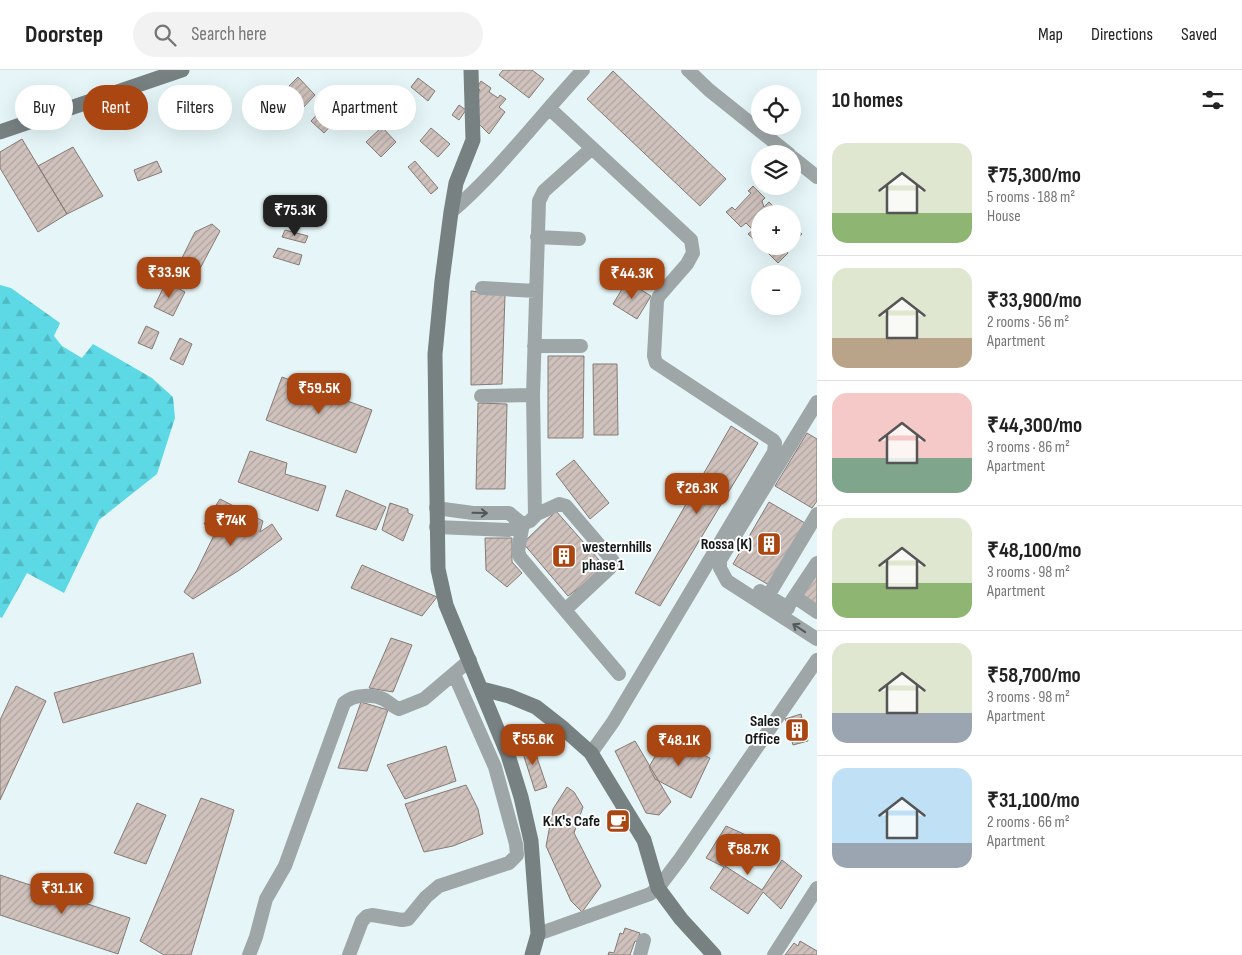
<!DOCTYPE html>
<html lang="en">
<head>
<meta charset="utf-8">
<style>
  body { margin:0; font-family:"Sofia Sans Condensed",sans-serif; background:#f2f2f2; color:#222; height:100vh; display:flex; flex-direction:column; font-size:19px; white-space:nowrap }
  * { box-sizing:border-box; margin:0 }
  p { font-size:16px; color:#767676 }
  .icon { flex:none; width:28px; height:28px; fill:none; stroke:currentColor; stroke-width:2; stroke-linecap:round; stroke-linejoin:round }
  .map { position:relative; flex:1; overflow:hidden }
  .details { display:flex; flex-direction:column; background:#fff; width:425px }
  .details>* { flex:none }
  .banner { position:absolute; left:15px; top:15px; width:475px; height:45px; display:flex; gap:10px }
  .tools { position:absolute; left:751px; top:15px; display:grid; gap:10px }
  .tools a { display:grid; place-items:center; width:50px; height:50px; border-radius:50%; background:#fff; box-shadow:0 5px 20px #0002; font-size:25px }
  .price { position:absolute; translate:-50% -42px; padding:0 11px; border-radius:10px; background:#aa4612; color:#fff; font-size:16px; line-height:32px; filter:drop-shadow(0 1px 2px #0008) }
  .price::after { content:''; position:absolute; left:50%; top:30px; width:15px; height:11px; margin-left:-8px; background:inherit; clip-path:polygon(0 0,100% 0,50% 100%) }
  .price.selected { background:#222; color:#fff }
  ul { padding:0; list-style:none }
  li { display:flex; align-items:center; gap:15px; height:125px; padding:0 15px }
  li+li { border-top:1px solid #e0e0e0 }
  li span { display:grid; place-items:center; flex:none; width:140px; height:100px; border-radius:15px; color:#555 }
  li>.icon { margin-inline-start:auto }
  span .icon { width:60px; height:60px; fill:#fffc; stroke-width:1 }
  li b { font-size:21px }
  h2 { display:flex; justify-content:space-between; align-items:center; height:60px; padding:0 15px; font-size:21px }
  .chip { padding:0 18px; border-radius:22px; background:#fff; box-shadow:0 5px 20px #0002; font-size:18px; line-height:45px }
  .chip.selected { background:#aa4612; color:#fff }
  header { display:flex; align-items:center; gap:30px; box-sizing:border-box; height:70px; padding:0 25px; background:#fff; border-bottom:1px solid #e0e0e0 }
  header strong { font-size:24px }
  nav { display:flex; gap:28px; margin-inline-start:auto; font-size:18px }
  .search { width:350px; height:45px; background:#f2f2f2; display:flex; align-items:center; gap:12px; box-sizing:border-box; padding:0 18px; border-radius:28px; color:#767676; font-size:19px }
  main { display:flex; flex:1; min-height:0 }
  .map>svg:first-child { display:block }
  .forest { fill:url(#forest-firs) }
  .building { fill:url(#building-hatch); stroke:#867a74 }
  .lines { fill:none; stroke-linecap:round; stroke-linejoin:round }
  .street { stroke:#9fa6a7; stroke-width:14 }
  .secondary { stroke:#778182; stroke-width:15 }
  .oneway { stroke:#525859 }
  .labels { text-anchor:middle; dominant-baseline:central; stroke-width:4; stroke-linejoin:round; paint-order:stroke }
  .poi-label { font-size:16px; font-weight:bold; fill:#131919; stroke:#fff; text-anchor:end }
</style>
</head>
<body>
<header>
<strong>Doorstep</strong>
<div class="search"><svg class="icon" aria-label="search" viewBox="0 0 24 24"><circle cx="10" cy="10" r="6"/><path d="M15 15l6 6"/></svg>Search here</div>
<nav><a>Map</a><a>Directions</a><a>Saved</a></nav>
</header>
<main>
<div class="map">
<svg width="817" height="885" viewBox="0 0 817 885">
  <defs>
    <pattern id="forest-firs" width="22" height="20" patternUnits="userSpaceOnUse" patternTransform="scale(1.25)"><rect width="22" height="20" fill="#5dd9e5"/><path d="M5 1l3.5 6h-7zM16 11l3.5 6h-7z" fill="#50bac4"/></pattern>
    <pattern id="building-hatch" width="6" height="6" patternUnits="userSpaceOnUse" patternTransform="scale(1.25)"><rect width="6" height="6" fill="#cfc1bc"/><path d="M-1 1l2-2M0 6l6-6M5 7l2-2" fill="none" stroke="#b1a5a1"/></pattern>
  </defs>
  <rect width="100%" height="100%" fill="#e6f6f8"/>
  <!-- forest -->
  <path class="forest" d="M0 215 11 218 60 253 54 266 62 276 82 288 93 274 152 308 173 327 175 348 157 404 99 450 64 523 27 503 2 548 0 547Z"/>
  <!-- building -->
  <path class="building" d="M503 0H532L544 9 529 28 499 5Z
    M613 1 726 109 700 136 587 29Z
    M298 7 315 25 300 41 282 23Z
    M418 8 435 21 428 31 411 17Z
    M481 11 491 18 489 22 498 28 500 25 506 29 499 37 505 42 489 64 479 54 477 25 480 20 477 17Z
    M459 35 466 40 459 50 452 45Z
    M324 37 337 49 324 63 311 51Z
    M382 57 396 72 381 87 366 72Z
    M431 58 450 74 438 87 420 71Z
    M22 69 67 144 38 162 0 98V82Z
    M73 77 103 126 67 144 38 96Z
    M157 91 162 102 138 111 134 100Z
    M415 91 438 118 431 124 408 97Z
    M753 116 765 128 762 131 764 137 769 132 781 144H760V175L748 164 753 160 746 153 741 157 726 142 732 137 735 140 751 123 748 121Z
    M212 154 220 161 196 206 178 196 195 162Z
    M792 155 802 164 794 171 792 169Z
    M285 160 308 166 305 173 282 167Z
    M761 176H782L788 183 778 193Z
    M278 178 302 185 299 195 273 187Z
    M627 211 651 226 637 249 613 234Z
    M166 212 185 222 173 246 154 237Z
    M471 221 505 225 502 314 471 315Z
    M146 256 159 262 152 279 138 273Z
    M180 268 192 274 183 295 170 289Z
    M548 286H584L583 368H548Z
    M593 294H617L618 365H594Z
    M282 307 372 340 356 383 266 350Z
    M478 333 507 334 505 419H476Z
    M731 356 758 373 660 536 635 523Z
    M807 363 817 369V431L812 438 775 416Z
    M250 381 287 393 285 404 326 416 318 441 238 412Z
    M574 390 609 433 590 449 556 404Z
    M346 420 386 437 376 460 336 446Z
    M220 429 263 451 260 462 272 454 282 469 238 501 193 529 184 522 197 500 218 457 204 454Z
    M769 432 805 453 769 515 733 494Z
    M390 433 408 439V443L413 445 403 471 382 460Z
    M556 441 606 498 568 526 523 473Z
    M485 468H512V492L522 503 507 517 486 500Z
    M362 495 437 527 422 546 351 518Z
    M817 502V536L801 526Z
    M391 568 412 575 393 622 369 618Z
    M193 583 201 613 63 653 54 623Z
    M16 616 46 631 0 730V650Z
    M361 632 388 640 367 701 338 698Z
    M801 644 808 671 793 675 785 649Z
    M666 667 710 688 691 728 655 709 649 697Z
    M531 670 547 717 535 721 520 674Z
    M635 671 671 732 659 745 646 743 615 681Z
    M446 676 456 711 405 729 387 695Z
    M466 715 478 739 483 764 453 776 424 782 405 734Z
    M567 717 574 722 583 737 574 763 601 816 582 842 571 831 546 776 553 739Z
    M201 728 234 740 191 885H164L140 871Z
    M137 733 166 745 146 794 114 783Z
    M726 756 746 765 725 796 762 820 782 790 802 806 781 839 763 822 748 844 710 818 724 797 706 788Z
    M0 805 130 848 118 884 0 845Z
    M625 858 640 863 637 872 635 871 630 885H608L609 882 614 883 620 863 623 864Z
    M800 871 817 881V885H785L794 873 798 876Z"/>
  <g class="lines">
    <!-- street -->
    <path class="street" d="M688 0 709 20 789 84
      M549 38 691 170 693 183 687 194 659 226 657 231 654 286 656 293 773 370 775 373 774 382 613 652 591 683
      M792 87 817 107
      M451 142C500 100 539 47 583 0
      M537 167 579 169
      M482 218 536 221
      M534 276H581
      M481 326 533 325
      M817 332 720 490V498L727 511 817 569
      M436 438 473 443H509L521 453
      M535 445 559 434 566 436 613 491 610 498 565 540
      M523 453 518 481 520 487 619 604
      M436 457 508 460 530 451 535 446 533 325 539 131 544 121 591 79
      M760 521 788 538
      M768 526 817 444
      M795 527 817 542
      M783 544 817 493
      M538 864 650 824 658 818 680 789 817 590
      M249 885 256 867 266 829 285 796 344 633C354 624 374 624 385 630 390 633 393 637 399 639L424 629 470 590
      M349 885 362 851 367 846 372 845 402 850 408 849 426 827 439 816 509 793 517 785 516 774 495 697 454 604
      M640 885 644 870
      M774 885 817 818"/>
    <!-- secondary -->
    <path class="secondary" d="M471 0 473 70 456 113 451 142 442 211 435 284 438 499 446 535 508 685 521 727 531 771 538 864 532 885
      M0 62 182 0
      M482 619 509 626 536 637 564 659 591 683 644 770 658 818 681 849 714 885"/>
  </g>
  <!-- one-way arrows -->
  <defs><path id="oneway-shaft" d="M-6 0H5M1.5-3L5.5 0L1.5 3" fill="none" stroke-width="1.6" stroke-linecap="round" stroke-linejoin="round" transform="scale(1.25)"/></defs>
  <g class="oneway">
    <use href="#oneway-shaft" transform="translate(480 443) rotate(1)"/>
    <use href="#oneway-shaft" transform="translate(799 558) rotate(-146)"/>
  </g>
  <!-- icons -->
  <defs>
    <symbol id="building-square" viewBox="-11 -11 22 22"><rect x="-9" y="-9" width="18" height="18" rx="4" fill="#aa4612" stroke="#fff"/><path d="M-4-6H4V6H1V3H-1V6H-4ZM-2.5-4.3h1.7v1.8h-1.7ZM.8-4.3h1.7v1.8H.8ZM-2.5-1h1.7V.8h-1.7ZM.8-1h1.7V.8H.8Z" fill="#fff"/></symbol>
    <symbol id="cafe-square" viewBox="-11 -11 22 22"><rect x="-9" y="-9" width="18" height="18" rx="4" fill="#aa4612" stroke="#fff"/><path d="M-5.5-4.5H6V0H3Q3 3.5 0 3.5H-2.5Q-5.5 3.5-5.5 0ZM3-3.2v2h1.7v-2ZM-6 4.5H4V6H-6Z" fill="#fff"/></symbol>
  </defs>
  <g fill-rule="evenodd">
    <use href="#building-square" x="755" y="460" width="28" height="28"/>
    <use href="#building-square" x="550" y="472" width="28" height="28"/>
    <use href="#building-square" x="783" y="646" width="28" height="28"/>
    <use href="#cafe-square" x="604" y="737" width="28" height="28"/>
  </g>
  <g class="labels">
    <!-- poi labels -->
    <g class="poi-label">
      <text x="752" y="474">Rossa (K)</text>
      <text x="582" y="477" text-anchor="start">westernhills<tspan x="582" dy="18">phase 1</tspan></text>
      <text x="780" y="651">Sales<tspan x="780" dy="18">Office</tspan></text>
      <text x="600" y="751">K.K's Cafe</text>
    </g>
  </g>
</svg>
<div class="tools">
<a><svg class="icon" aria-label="locate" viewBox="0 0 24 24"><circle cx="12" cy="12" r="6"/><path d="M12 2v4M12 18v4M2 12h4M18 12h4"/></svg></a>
<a><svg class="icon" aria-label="layers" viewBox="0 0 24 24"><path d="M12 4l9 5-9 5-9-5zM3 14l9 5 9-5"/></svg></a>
<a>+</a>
<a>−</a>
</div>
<b class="price selected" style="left:295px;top:167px">₹75.3K</b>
<b class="price" style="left:169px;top:229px">₹33.9K</b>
<b class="price" style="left:632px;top:230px">₹44.3K</b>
<b class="price" style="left:319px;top:345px">₹59.5K</b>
<b class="price" style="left:697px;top:445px">₹26.3K</b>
<b class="price" style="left:231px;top:477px">₹74K</b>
<b class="price" style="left:533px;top:696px">₹55.6K</b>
<b class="price" style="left:679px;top:697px">₹48.1K</b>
<b class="price" style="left:748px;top:806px">₹58.7K</b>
<b class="price" style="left:62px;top:845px">₹31.1K</b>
<div class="banner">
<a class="chip">Buy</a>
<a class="chip selected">Rent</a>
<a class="chip">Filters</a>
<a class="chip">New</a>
<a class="chip">Apartment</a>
</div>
</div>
<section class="details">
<h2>10 homes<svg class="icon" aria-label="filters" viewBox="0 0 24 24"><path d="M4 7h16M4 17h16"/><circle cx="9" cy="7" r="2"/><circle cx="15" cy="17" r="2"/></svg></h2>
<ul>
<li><span style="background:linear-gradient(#dfe7d0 70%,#8fb573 0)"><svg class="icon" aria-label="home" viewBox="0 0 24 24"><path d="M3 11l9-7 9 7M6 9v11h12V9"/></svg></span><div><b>₹75,300/mo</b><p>5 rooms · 188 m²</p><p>House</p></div></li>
<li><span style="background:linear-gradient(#dfe7d0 70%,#b9a48a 0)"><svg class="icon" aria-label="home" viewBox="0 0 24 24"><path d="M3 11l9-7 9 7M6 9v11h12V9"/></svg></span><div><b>₹33,900/mo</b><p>2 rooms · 56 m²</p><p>Apartment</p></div></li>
<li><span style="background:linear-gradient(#f6c9c9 65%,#7fa58c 0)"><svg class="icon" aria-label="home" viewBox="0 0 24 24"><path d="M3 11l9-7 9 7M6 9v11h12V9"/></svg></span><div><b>₹44,300/mo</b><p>3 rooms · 86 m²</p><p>Apartment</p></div></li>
<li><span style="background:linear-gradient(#dfe7d0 65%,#8fb573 0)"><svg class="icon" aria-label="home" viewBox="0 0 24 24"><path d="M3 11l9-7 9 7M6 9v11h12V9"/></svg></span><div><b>₹48,100/mo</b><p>3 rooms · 98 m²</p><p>Apartment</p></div></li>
<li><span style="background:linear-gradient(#dfe7d0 70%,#9aa5b1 0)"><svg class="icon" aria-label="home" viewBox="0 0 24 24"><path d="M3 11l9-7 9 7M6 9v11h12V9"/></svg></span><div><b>₹58,700/mo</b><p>3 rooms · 98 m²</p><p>Apartment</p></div></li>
<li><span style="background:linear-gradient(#bfe0f5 75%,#9aa5b1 0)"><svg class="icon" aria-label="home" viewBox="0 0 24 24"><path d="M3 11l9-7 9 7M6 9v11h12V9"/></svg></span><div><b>₹31,100/mo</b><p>2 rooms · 66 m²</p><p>Apartment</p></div></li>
</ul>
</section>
</main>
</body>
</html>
